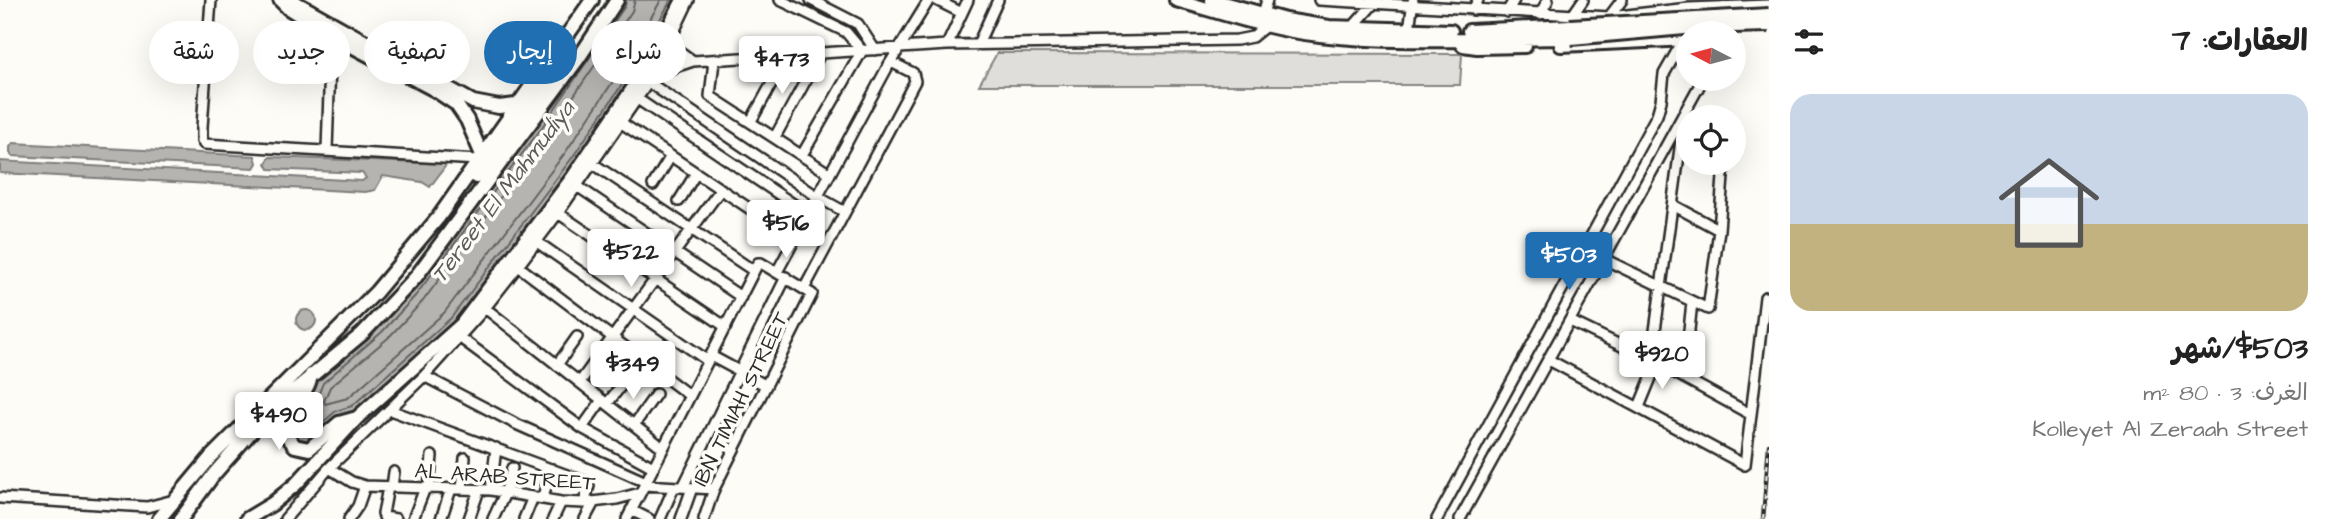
<!DOCTYPE html>
<html lang="ar">
<head>
<meta charset="utf-8">
<style>
  body { margin:0; font-family:"Architects Daughter","Playpen Sans Arabic",sans-serif; background:#f6f6f6; color:#222; direction:rtl; height:100vh; display:flex; flex-direction:column; font-size:26px; white-space:nowrap }
  * { box-sizing:border-box; margin:0 }
  p { font-size:23px; color:#767676 }
  .icon { flex:none; width:38px; height:38px; fill:none; stroke:currentColor; stroke-width:2; stroke-linecap:round; stroke-linejoin:round }
  .map { position:relative; flex:1; overflow:hidden; direction:ltr }
  .details { display:flex; flex-direction:column; background:#fff; width:560px }
  .details>* { flex:none }
  .hud { position:absolute; left:21px; top:21px; width:665px; height:63px; direction:rtl; display:flex; gap:14px }
  .needle { width:46px; rotate:276deg }
  .buttons { position:absolute; left:1676px; top:21px; display:grid; gap:14px }
  .buttons a { display:grid; place-items:center; width:70px; height:70px; border-radius:50%; background:#fff; box-shadow:0 7px 28px #0002; font-size:35px }
  .price { position:absolute; translate:-50% -60px; padding:0 16px; border-radius:7px; background:#fff; color:#222; font-size:23px; line-height:46px; filter:drop-shadow(0 2px 4px #0008) }
  .price::after { content:''; position:absolute; left:50%; top:42px; width:21px; height:16px; margin-left:-10px; background:inherit; clip-path:polygon(0 0,100% 0,50% 100%) }
  .price.on { background:#1f6fb2; color:#fff }
  ul { padding:0; list-style:none }
  li { display:grid; align-content:center; gap:14px; height:371px; padding:0 21px }
  li span { display:grid; place-items:center; height:217px; border-radius:21px; color:#555 }
  li>.icon { margin-inline-start:auto }
  span .icon { width:126px; height:126px; fill:#fffc; stroke-width:1 }
  li b { font-size:30px }
  h2 { display:flex; justify-content:space-between; align-items:center; height:84px; padding:0 21px; font-size:30px }
  .tag { padding:0 24px; border-radius:32px; background:#fff; box-shadow:0 7px 28px #0002; font-size:24px; line-height:63px }
  .tag.on { background:#1f6fb2; color:#fff }
  main { display:flex; flex:1; min-height:0 }
  .map>svg:first-child { display:block }
  .green { fill:#dfdeda; stroke:#858482; stroke-width:2 }
  .water { fill:#b5b4b1; stroke:#7e7d7b; stroke-width:2 }
  .lines { fill:none; stroke-linecap:round; stroke-linejoin:round }
  .shore { stroke:#626261; stroke-width:2 }
  .minor-casing { stroke:#2b2b2b; stroke-width:14 }
  .major-casing { stroke:#2b2b2b; stroke-width:18 }
  .minor { stroke:#fdfcf7; stroke-width:9 }
  .major { stroke:#fdfcf7; stroke-width:12 }
  .rail-casing { stroke:#2b2b2b; stroke-width:4.5 }
  .rail { stroke:#fdfcf7; stroke-width:2; stroke-dasharray:5; stroke-linecap:butt }
  .major-bridge-casing { stroke:#2b2b2b; stroke-width:18; stroke-linecap:butt }
  .major-bridge { stroke:#fdfcf7; stroke-width:12 }
  .labels { text-anchor:middle; dominant-baseline:central; stroke-width:7; stroke-linejoin:round; paint-order:stroke }
  .street-label { font-size:21px; fill:#2b2b2b; stroke:#fdfcf7 }
  .water-label { font-size:23px; font-style:italic; fill:#5b5b5a; stroke:#fdfcf7 }
</style>
</head>
<body>
<main>
<section class="details">
<h2>العقارات: 7<svg class="icon" aria-label="filters" viewBox="0 0 24 24"><path d="M4 7h16M4 17h16"/><circle cx="9" cy="7" r="2"/><circle cx="15" cy="17" r="2"/></svg></h2>
<ul>
<li><span style="background:linear-gradient(#c9d6e8 60%,#c2b280 0)"><svg class="icon" aria-label="home" viewBox="0 0 24 24"><path d="M3 11l9-7 9 7M6 9v11h12V9"/></svg></span><div><b>$503/شهر</b><p>الغرف: 3 · 80 m²</p><p>Kolleyet Al Zeraah Street</p></div></li>
</ul>
</section>
<div class="map">
<svg width="1769" height="519" viewBox="0 0 1769 519">
  <rect width="100%" height="100%" fill="#fdfcf7"/>
  <filter id="ink" filterUnits="userSpaceOnUse"><feTurbulence type="fractalNoise" baseFrequency=".0143" numOctaves="2"/><feDisplacementMap in="SourceGraphic" scale="14" xChannelSelector="R" yChannelSelector="G"/><feConvolveMatrix kernelMatrix="1 2 1 2 8 2 1 2 1" color-interpolation-filters="sRGB"/></filter>
  <g filter="url(#ink)">
    <!-- green -->
    <path class="green" d="M997 53H998L1462 54 1460 85H979Z"/>
    <!-- water -->
    <path class="water" d="M621 0H679L663 32 578 162 456 323 355 412 340 416 308 444C297 442 289 431 289 419L313 388 316 379 355 347Z
      M13 143 255 156 257 163 254 168 12 156 10 152V147Z
      M270 157 447 164 430 187 422 182 383 176 375 190 365 192 0 173V161L362 181 366 178 362 173 269 169 266 163Z
      M296 320a10 10 0 1 1 20 0a10 10 0 1 1-20 0Z"/>
    <g class="lines">
      <!-- shore -->
      <path class="shore" d="M626 0 625 6 540 130 416 295 382 332 323 383 319 393 296 422 297 428 304 435H308L336 411 352 406 451 318 572 158 632 70 671 0
        M635 0 632 11 547 135 423 301 388 338 330 387 324 401 325 404 348 398 444 313 565 153 624 65 661 0"/>
      <defs>
        <path id="minor" d="M211 0 202 127V141L204 144 478 160
          M780 0 846 32 862 51 802 155
          M811 0 858 24 875 50
          M936 0 962 13
          M1319 0 1609 17 1689 8 1769 5
          M1473 10 1478 0
          M1507 12 1514 0
          M1263 14 1267 0
          M1540 14 1548 0
          M1572 16 1583 0
          M1609 17 1622 0
          M1351 29 1375 2
          M1409 30 1413 1
          M674 36 679 51 693 61
          M978 44 998 0
          M947 45 968 0
          M714 61 710 96 830 174
          M654 74 693 61 947 45 1237 40 1252 37 1267 25
          M648 82 818 197 845 212
          M636 98 808 214
          M751 121 787 56
          M620 122 795 239
          M775 137 820 54
          M327 150 331 35
          M592 163 754 271
          M653 185 671 156
          M577 186 741 297
          M679 201 696 173
          M1673 205 1719 230
          M558 213 726 327
          M537 242 708 361
          M1604 259 1708 309 1719 230 1724 163
          M518 266 690 396
          M777 272 887 68 929 0
          M804 289 915 81 913 73 891 62
          M485 308 663 448
          M1570 321 1657 363 1750 414
          M459 337 582 428 653 467
          M601 353 630 374 607 404
          M711 356 765 385
          M1549 360 1745 465 1765 297
          M1651 360 1684 119
          M557 365 577 337
          M424 376 516 424 646 482
          M1684 377 1692 302
          M580 382 721 189
          M1639 407 1657 363
          M390 410 586 482 589 486 584 503
          M634 425 656 394
          M582 428 602 400
          M329 468 352 482 365 486 491 490 561 502 584 503 617 499 640 493
          M644 485 714 489
          M392 487 394 472
          M683 487 786 277
          M429 488 432 456
          M462 489 465 458
          M491 490 496 448
          M0 498 147 507 174 500
          M542 499 552 469
          M631 510 649 519
          M384 517 396 519
          M285 519 329 468 424 376 485 308 518 266 558 213 654 74 689 0
          M349 519 358 506 365 486
          M385 519 383 514 388 487
          M413 519 425 488
          M441 519 451 489
          M469 519 479 490
          M493 519 506 491 512 468
          M524 519 533 497
          M553 519 561 502
          M585 519 594 502
          M627 519 758 263H761L812 294 714 489 704 519
          M660 519 674 487
          M681 519 692 488
          M1437 519 1657 115 1661 101 1664 74 1684 39
          M1460 519 1703 79"/>
        <path id="major" d="M280 0 288 8 331 35 435 90 456 104 467 120 482 155
          M291 0 473 102 499 107 516 105
          M1176 0C1223 13 1271 30 1320 35 1403 45 1488 38 1571 38
          M1212 0 1285 20 1329 27 1451 31
          M1469 31 1570 26
          M1463 45 1477 47 1525 46
          M1561 45 1689 39
          M476 177 551 79 568 64
          M311 375C308 398 281 408 283 431L295 446 309 449 339 423 357 418
          M159 519 211 457 376 292 438 218 592 0
          M181 519 214 474 258 424 290 394 362 334 415 278 578 59 617 0
          M247 519 272 504 296 484 357 418 461 325 573 177 648 66 683 0"/>
      </defs>
      <!-- minor casing -->
      <use href="#minor" class="minor-casing"/>
      <!-- major casing -->
      <use href="#major" class="major-casing"/>
      <!-- minor -->
      <use href="#minor" class="minor"/>
      <!-- major -->
      <use href="#major" class="major"/>
      <defs>
        <path id="rail" d="M1763 519 1769 445"/>
      </defs>
      <!-- rail casing -->
      <use href="#rail" class="rail-casing"/>
      <!-- rail -->
      <use href="#rail" class="rail"/>
      <defs>
        <path id="major-bridge" d="M1570 26 1769 15
          M1571 38 1696 27 1769 25"/>
      </defs>
      <!-- major-bridge casing -->
      <use href="#major-bridge" class="major-bridge-casing"/>
      <!-- major-bridge -->
      <use href="#major-bridge" class="major-bridge"/>
    </g>
  </g>
  <g class="labels">
    <!-- street labels -->
    <g class="street-label">
      <text transform="translate(741 399) rotate(-64)">IBN TIMIAH STREET</text>
      <text transform="translate(505 477) rotate(4)">AL ARAB STREET</text>
    </g>
    <!-- water labels -->
    <g class="water-label">
      <text transform="translate(503 192) rotate(-53)">Tereet El Mahmudiya</text>
    </g>
  </g>
</svg>
<div class="buttons">
<a><svg class="needle" viewBox="-14 -14 28 28"><path d="M0-13l5 13h-10z" fill="#e53935"/><path d="M0 13l5-13h-10z" fill="#767676"/></svg></a>
<a><svg class="icon" aria-label="locate" viewBox="0 0 24 24"><circle cx="12" cy="12" r="6"/><path d="M12 2v4M12 18v4M2 12h4M18 12h4"/></svg></a>
</div>
<b class="price" style="left:782px;top:96px">$473</b>
<b class="price" style="left:786px;top:260px">$516</b>
<b class="price" style="left:631px;top:289px">$522</b>
<b class="price on" style="left:1569px;top:292px">$503</b>
<b class="price" style="left:1662px;top:391px">$920</b>
<b class="price" style="left:633px;top:401px">$349</b>
<b class="price" style="left:279px;top:452px">$490</b>
<div class="hud">
<a class="tag">شراء</a>
<a class="tag on">إيجار</a>
<a class="tag">تصفية</a>
<a class="tag">جديد</a>
<a class="tag">شقة</a>
</div>
</div>
</main>
</body>
</html>
